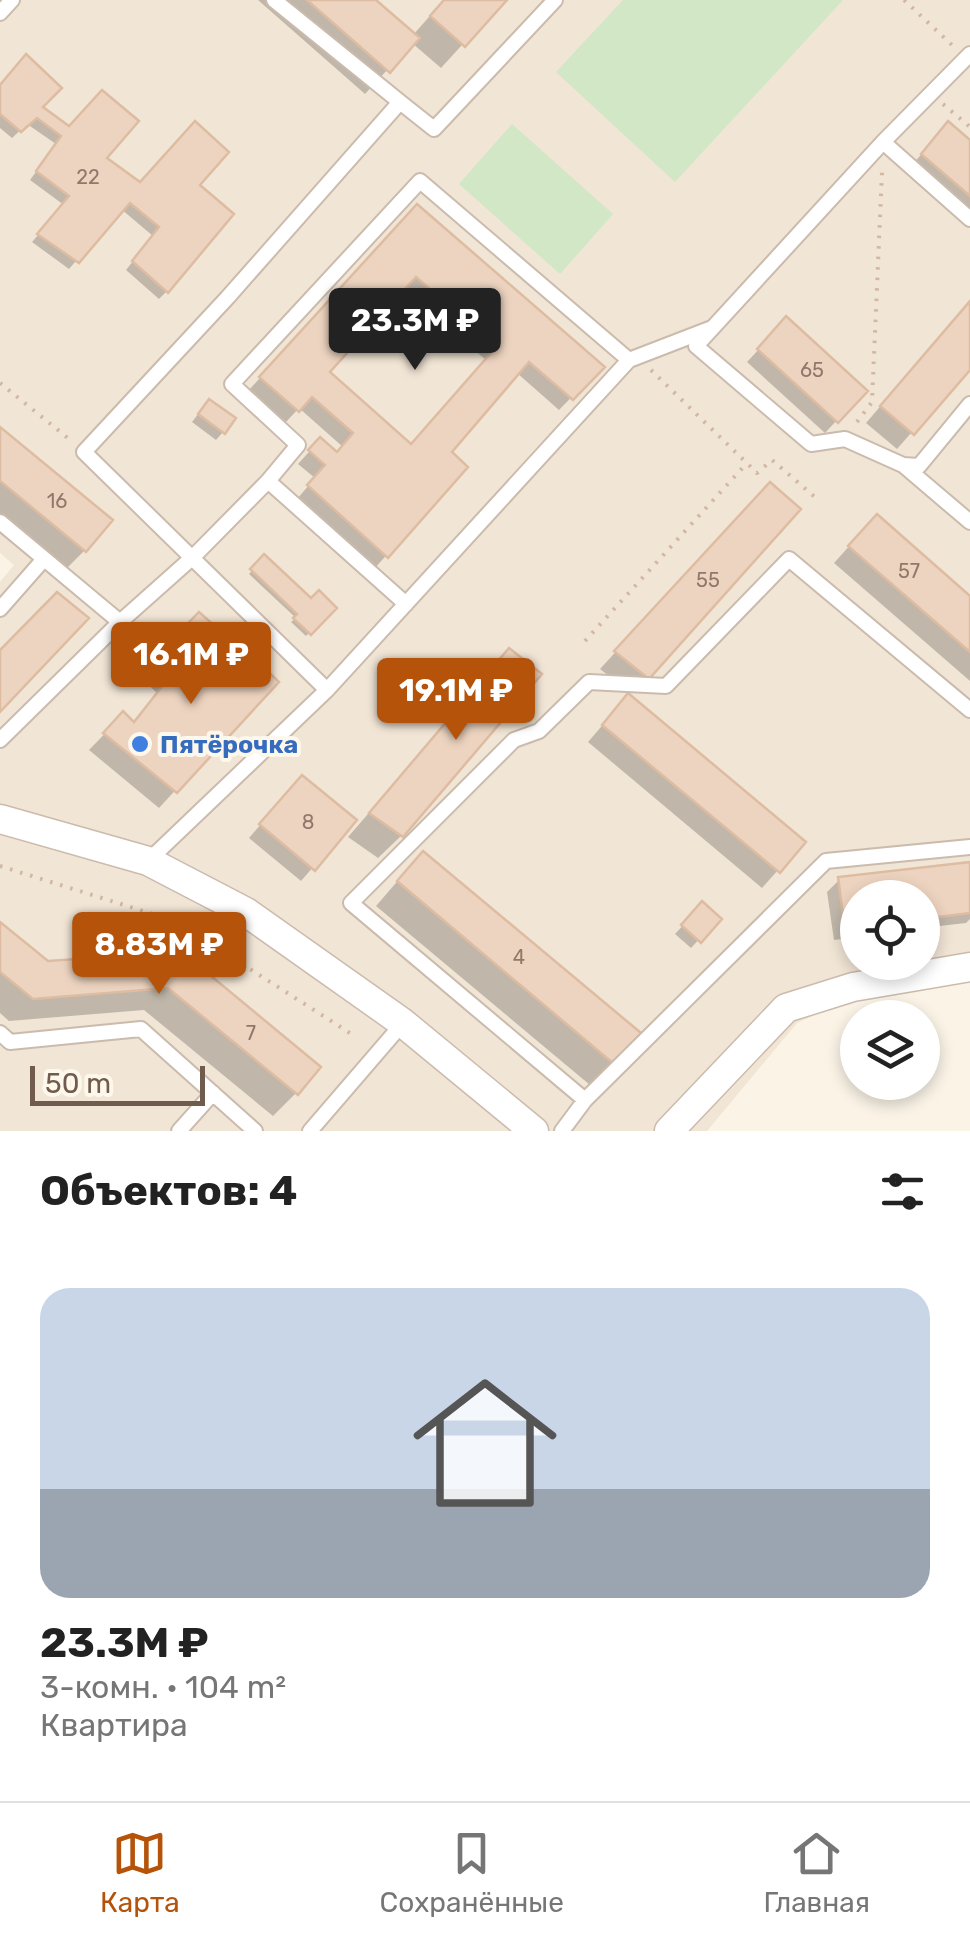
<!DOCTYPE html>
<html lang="ru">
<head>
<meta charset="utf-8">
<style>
  body { margin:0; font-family:Rubik,sans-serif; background:#f2f2f2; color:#222; height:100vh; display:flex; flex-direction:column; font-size:38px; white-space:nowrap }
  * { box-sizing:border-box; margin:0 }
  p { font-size:32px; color:#767676 }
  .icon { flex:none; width:55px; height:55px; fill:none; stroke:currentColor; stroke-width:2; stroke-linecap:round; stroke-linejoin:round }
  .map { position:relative; height:1131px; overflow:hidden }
  .side { display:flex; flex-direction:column; background:#fff; flex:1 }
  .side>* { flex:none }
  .buttons { position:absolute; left:840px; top:880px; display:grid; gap:20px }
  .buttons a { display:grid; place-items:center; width:100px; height:100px; border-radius:50%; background:#fff; box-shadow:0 5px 15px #0003; font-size:50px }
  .scale { position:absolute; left:30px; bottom:25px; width:175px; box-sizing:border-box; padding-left:10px; border:5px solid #715b4d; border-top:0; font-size:28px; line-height:35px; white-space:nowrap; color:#715b4d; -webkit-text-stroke:8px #fdf7ec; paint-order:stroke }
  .price { position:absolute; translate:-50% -85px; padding:0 22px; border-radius:10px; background:#b45309; color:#fff; font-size:32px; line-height:65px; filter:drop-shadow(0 2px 5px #0008) }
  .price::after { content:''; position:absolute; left:50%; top:60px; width:30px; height:22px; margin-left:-15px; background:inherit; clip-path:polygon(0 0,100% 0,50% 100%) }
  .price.current { background:#222; color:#fff }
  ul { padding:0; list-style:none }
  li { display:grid; align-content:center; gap:20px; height:530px; padding:0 40px }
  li+li { border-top:2px solid #e0e0e0 }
  li span { display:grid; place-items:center; height:310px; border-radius:30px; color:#555 }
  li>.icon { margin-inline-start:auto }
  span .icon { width:180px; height:180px; fill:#fffc; stroke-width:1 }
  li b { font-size:42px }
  h2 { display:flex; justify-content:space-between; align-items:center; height:120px; padding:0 40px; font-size:42px }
  .menu { display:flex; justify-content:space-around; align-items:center; height:140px; border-top:2px solid #e0e0e0; background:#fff; font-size:28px; color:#767676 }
  .menu a { display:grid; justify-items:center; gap:5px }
  .menu .current { color:#b45309 }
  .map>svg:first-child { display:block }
  .residential { fill:#f1e5d5; fill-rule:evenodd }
  .green { fill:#d1e7c5 }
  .shadow { fill:#0003; fill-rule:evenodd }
  .building { fill:#edd4c0; stroke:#debca1; stroke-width:2.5; fill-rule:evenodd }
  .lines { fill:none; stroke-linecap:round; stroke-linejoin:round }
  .service-casing { stroke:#cbbbad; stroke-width:18 }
  .minor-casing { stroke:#cbbbad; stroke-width:31 }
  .path { stroke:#d2b7a3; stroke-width:4; stroke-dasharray:2.5 8; stroke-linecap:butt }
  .service { stroke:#fff; stroke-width:14 }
  .minor { stroke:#fff; stroke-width:28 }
  .shop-dot { fill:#3f7fe0; stroke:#fdf7ec; stroke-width:4 }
  .labels { text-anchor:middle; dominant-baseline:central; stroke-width:8; stroke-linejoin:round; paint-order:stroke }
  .number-label { font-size:20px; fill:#90796a }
  .shop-label { font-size:25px; font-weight:bold; fill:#366cbe; stroke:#fdf7ec; text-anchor:start }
</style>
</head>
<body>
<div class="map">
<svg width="970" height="1131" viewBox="0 0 970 1131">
  <rect width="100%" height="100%" fill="#faf3e6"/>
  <!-- residential -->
  <path class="residential" d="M0 0H970V975L855 996 797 1023 707 1131H0V582L14 565 0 553ZM858 898H922V962H858Z"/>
  <!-- green -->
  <path class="green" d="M623 0H843L675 182 556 72Z
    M512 124 613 214 560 274 459 184Z"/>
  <!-- shadow -->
  <path class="shadow" d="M258 0H372L413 35 444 0H503L441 68 412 43 365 94Z
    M0 87 40 108 140 185H196L167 291 159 299 126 270 153 236 121 209 69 269 32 242 64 205 30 180 56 144 27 124 12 138 0 128Z
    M937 137 970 143V218L910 167Z
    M405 220 601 367 559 410 517 373 448 452 465 468 374 569 297 499 315 478 298 464 308 453 320 441 336 455 343 447 299 408 286 422 249 390ZM403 288 486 360 410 447 327 372Z
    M970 302V366L897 449 866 423Z
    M775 332 864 391 825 433 747 362Z
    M202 409 223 432 216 440 192 422Z
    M0 430 85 550 62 573 0 522Z
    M754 501 647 677 631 693 600 669Z
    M861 533 970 599V681L834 563Z
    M264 558 311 602 334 608 306 636 291 622 296 618 249 574Z
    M199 616 201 647 232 673 275 682 159 808 89 750 123 715 132 724 157 693 139 676Z
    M509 651 401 836 378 858 348 837Z
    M613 713 803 842 762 888 588 742Z
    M290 790 354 820 301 881 249 838Z
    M970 864V919L966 923 922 928V898H858V937L834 940 827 892 839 880Z
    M401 877 612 1062 590 1085 376 906Z
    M702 905 718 919 691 948 675 934Z
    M0 925 48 964 181 955 296 1093 273 1116 144 1010 9 1021 0 1013Z"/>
  <!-- building -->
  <path class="building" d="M307 0H376L420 38 390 73Z
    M444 0H507L465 47 430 16Z
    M26 54 62 88 43 107 69 126 102 90 139 121 107 158 140 182 195 121 229 152 200 185 234 214 168 293 132 261 159 227 130 203 79 263 37 234 69 196 36 171 61 136 37 118 21 132 0 114V85Z
    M948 121 970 140V196L921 154Z
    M417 204 605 367 573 400 529 362 452 452 468 467 388 558 307 485 325 465 308 450 320 437 337 452 353 433 312 397 299 412 259 377ZM416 277 496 347 411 444 330 372Z
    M970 301V370L914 435 880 406Z
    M786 316 868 391 838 423 757 349Z
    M209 399 236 418 225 434 198 414Z
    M0 427 113 520 86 552 0 481Z
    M770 482 801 509 649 679 614 651Z
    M877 514 970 596V652L848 546Z
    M264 554 311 598 319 590 337 608 311 635 293 618 297 614 250 569Z
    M57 592 89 618 0 712V650Z
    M199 612 216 627 204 647 234 671 249 653 279 682 177 793 103 733 123 711 134 722 171 675 154 658Z
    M509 648 542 674 403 837 369 813Z
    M628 693 806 842 780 873 602 725Z
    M302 775 357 820 315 871 259 824Z
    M423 851 641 1033 614 1064 397 881Z
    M970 862V913L922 919V898H858V927L845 929 838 877Z
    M702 901 722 919 701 943 681 925Z
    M0 922 48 961 182 952 321 1067 298 1095 168 988 33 999 0 972Z"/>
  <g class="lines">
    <defs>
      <path id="service" d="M274 0 400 102 228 297 84 452 327 690
        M0 13 12 0
        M970 54 883 142 696 346 811 444 845 439 903 465 919 466 970 404
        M400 102 434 129 555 0
        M883 142 970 219
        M903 465 970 522
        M268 481 298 445 232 384 420 181 629 360
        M0 522 120 622 0 740
        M0 609 44 559
        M120 622 193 557 268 481 406 604
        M148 861 327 690 629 360 712 328
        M0 1033 10 1042 141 1029 255 1131
        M585 1100 351 903 514 740 539 731 589 682 666 686 789 559 970 710
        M179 1131 213 1093
        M310 1131 403 1023
        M562 1131 585 1100 826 861 970 847"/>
      <path id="minor" d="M0 819 148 861 246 912 403 1023 534 1131
        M669 1131 786 1008 853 987 970 967"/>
    </defs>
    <!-- service casing -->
    <use href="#service" class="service-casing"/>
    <!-- minor casing -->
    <use href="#minor" class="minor-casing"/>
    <!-- path -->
    <path class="path" d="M904 0 952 45
      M943 104 970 127
      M651 370 757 473 772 460 816 498
      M0 383 69 439
      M857 422 872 402 882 172
      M585 641 747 463
      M0 866 175 921 353 1035"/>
    <!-- service -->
    <use href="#service" class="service"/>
    <!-- minor -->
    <use href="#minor" class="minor"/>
  </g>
  <!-- markers -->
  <circle class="shop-dot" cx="140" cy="744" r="10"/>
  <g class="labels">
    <!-- number labels -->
    <g class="number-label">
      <text x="88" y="177">22</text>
      <text x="812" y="370">65</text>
      <text x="57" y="501">16</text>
      <text x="909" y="571">57</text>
      <text x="708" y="580">55</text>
      <text x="308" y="822">8</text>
      <text x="519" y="957">4</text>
      <text x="251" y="1033">7</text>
    </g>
    <!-- shop labels -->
    <g class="shop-label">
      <text x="160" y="744">Пятёрочка</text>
    </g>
  </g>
</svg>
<div class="buttons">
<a><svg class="icon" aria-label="locate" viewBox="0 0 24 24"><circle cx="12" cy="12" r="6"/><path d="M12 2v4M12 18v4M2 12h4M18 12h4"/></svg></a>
<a><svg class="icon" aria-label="layers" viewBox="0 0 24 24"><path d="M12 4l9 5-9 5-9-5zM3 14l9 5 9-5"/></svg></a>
</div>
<div class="scale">50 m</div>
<b class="price current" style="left:415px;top:373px">23.3M ₽</b>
<b class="price" style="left:191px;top:707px">16.1M ₽</b>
<b class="price" style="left:456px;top:743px">19.1M ₽</b>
<b class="price" style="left:159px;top:997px">8.83M ₽</b>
</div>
<section class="side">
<h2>Объектов: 4<svg class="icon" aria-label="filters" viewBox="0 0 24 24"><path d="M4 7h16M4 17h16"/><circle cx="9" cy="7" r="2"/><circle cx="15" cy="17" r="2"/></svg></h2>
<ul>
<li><span style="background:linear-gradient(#c9d6e8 65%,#9aa5b1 0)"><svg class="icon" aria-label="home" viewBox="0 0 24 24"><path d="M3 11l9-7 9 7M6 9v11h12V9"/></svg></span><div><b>23.3M ₽</b><p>3-комн. · 104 m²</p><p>Квартира</p></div></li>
</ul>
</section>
<nav class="menu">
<a class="current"><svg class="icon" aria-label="map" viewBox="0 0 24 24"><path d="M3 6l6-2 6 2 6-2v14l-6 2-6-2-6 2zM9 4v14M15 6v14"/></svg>Карта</a>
<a><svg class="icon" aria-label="saved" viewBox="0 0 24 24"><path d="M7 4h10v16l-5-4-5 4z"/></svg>Сохранённые</a>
<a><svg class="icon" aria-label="home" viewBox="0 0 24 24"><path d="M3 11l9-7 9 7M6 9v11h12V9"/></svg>Главная</a>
</nav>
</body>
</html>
